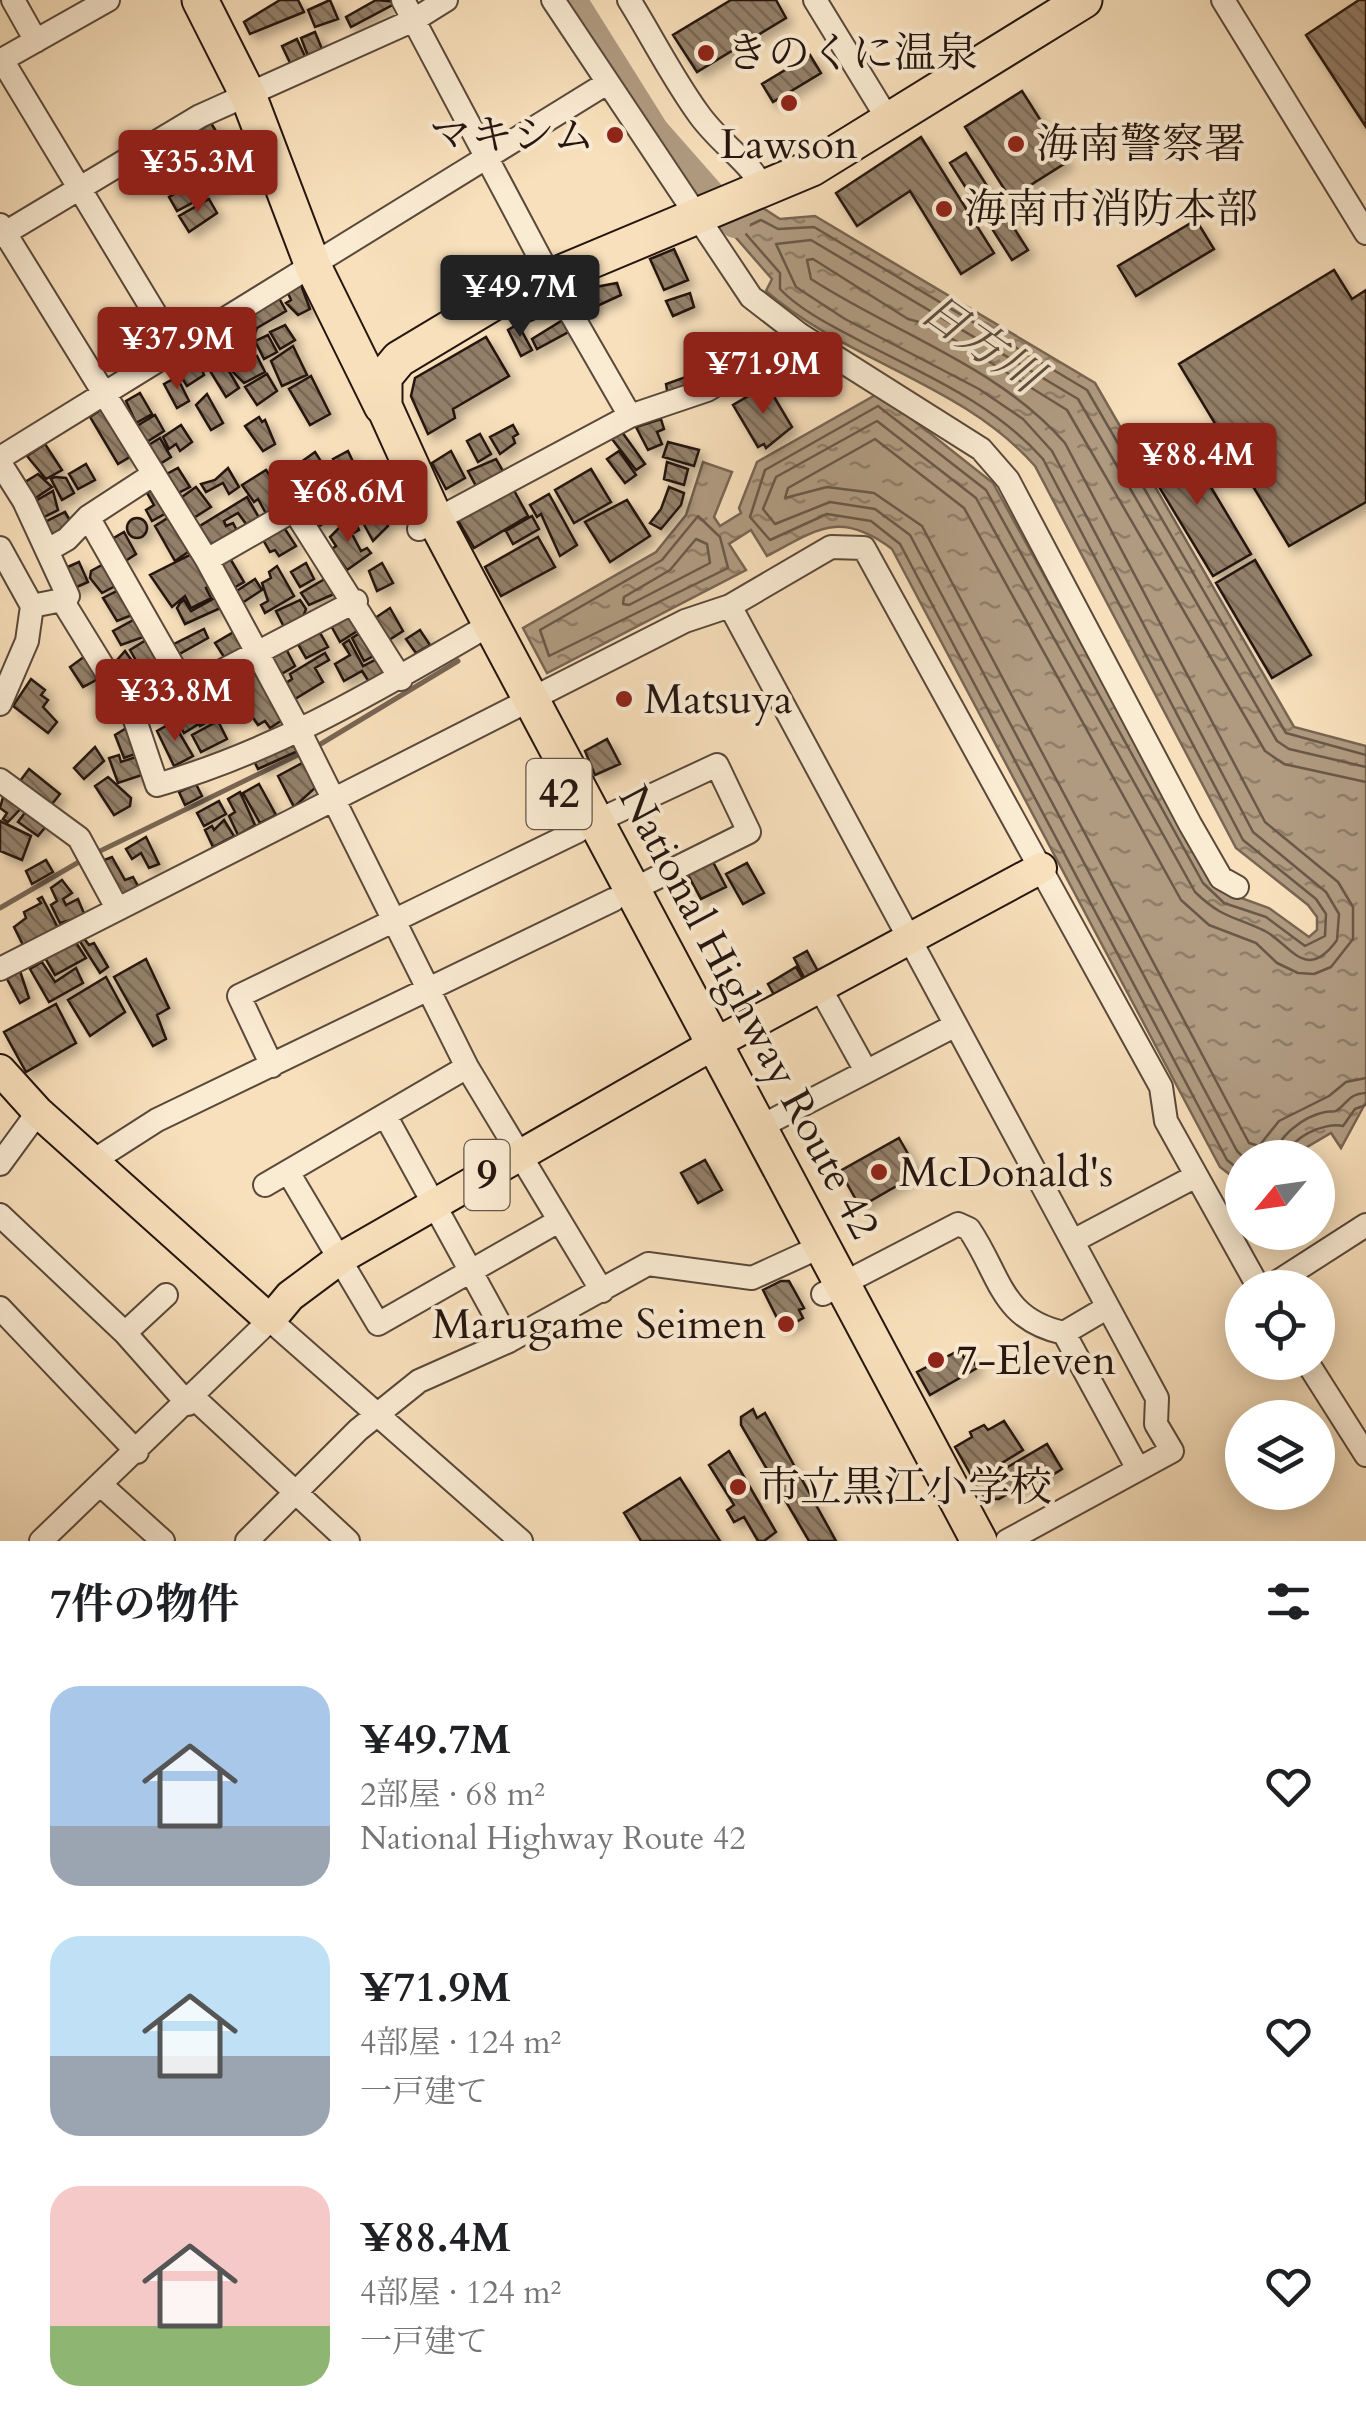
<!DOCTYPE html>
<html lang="ja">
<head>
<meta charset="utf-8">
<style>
  body { margin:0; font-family:Cardo,"Noto Serif JP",serif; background:#f6f6f6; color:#202124; height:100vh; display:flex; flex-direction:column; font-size:38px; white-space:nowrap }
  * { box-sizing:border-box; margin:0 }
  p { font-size:32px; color:#757577 }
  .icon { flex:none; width:55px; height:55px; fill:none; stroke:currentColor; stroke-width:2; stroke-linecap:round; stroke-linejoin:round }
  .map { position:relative; height:1541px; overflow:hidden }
  .details { display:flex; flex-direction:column; background:#fff; flex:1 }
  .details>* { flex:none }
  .needle { width:65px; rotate:241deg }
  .tools { position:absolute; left:1225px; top:1140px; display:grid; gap:20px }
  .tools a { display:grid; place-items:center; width:110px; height:110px; border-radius:50%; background:#fff; box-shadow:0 5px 25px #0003; font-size:50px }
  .price { position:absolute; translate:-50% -85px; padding:0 22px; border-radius:10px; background:#8f2418; color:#fff; font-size:32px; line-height:65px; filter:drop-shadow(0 2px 5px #0008) }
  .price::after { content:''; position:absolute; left:50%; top:60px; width:30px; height:22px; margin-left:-15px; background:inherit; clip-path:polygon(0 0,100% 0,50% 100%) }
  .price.selected { background:#222; color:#fff }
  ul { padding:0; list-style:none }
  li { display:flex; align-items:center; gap:30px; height:250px; padding:0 50px }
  li span { display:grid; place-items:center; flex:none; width:280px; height:200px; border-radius:30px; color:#555 }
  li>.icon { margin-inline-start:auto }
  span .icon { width:120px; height:120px; fill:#fffc; stroke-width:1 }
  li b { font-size:42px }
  h2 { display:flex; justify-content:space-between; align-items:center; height:120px; padding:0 50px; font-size:42px }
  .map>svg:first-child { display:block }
  .water { fill:url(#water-ripples); stroke:#786553; stroke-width:2.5 }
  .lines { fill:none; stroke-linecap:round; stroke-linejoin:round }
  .shore { stroke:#6a5848; stroke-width:2.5 }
  .stream { stroke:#786553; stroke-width:5 }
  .river { stroke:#b09b81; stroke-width:30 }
  .building { fill:url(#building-back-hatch); stroke:#25150f; stroke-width:2.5; filter:url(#shadow) }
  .minor-casing { stroke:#5a483a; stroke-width:26 }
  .major-casing { stroke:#25150f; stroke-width:34 }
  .highway-casing { stroke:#25150f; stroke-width:39 }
  .minor { stroke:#faebd3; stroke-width:22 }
  .major { stroke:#f8e0bc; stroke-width:30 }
  .highway { stroke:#f8e0bc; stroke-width:35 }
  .poi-dot { fill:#8f2418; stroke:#faebd3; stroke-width:4 }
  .labels { text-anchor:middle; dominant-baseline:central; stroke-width:8; stroke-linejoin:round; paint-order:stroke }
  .shield { fill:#faebd3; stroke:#65554a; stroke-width:2.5 }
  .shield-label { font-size:40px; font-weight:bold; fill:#25150f }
  .poi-label { font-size:42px; fill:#25150f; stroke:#faebd3; text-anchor:start }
  .street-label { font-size:42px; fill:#25150f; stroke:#faebd3 }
  .water-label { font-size:45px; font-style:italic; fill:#5d4b3d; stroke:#faebd3 }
</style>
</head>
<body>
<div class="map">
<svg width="1366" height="1541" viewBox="0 0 1366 1541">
  <defs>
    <pattern id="water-ripples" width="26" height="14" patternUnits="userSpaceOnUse" patternTransform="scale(2.5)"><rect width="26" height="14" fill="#b09b81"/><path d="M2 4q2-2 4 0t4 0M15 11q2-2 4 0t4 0" fill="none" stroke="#8f7d68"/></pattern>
    <pattern id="building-back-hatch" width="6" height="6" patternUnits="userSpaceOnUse" patternTransform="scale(2.5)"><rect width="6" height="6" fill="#937f69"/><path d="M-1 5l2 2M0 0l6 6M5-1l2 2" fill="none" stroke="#786755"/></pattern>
    <filter id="shadow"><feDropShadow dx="6" dy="6" stdDeviation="5" flood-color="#0004"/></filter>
  </defs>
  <rect width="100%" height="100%" fill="#f8e0bc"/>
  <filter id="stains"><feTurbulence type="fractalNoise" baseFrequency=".002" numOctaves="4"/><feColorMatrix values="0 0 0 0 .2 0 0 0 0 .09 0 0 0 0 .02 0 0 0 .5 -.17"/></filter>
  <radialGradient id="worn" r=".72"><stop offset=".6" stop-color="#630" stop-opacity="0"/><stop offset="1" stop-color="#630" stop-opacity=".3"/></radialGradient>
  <!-- water -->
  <path class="water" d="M763 208 780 219 815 216 1095 383 1294 727 1366 746V1102L1341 1148 1331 1133 1290 1157 1242 1158V1184L1220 1167 892 549C840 510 818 529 767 556L751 530 729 544 746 570 547 673 523 628 656 552 686 515 703 462 732 472 714 517 720 526 741 513 739 508 757 462 879 393 993 483 1190 840 1230 894 1269 908 1309 937 1317 930V917L1308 905 1236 848 1035 466C963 384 848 362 766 291L772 279 724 224Z"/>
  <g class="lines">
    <!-- shore -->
    <path class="shore" d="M698 516 720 537 728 568 549 656 540 630 662 560Z
      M696 539 707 544 710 563 629 605 623 604 624 597 670 570Z
      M1366 782 1284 764 1265 751 1067 410 930 325 908 319 813 259 807 260 811 279C896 334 998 366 1065 443L1265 822 1338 882 1353 907V939L1331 967 1314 974 1298 973 1277 963 1256 943 1209 925 1181 900 964 508 875 439 788 488 785 498 827 487 874 493 922 526 1249 1143 1259 1146 1279 1121 1329 1096 1346 1082 1366 1078
      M1244 1158 1237 1151 910 535 875 509 830 502 775 524 763 509 776 477 877 421 976 498 1195 892C1223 919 1234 916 1265 931 1291 945 1306 983 1337 940L1339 914 1326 892 1253 832 1052 451 1023 419 979 389 845 319 796 287 776 244 811 240 1078 399 1277 741 1289 749 1366 767
      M1275 1158C1276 1136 1305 1116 1325 1112 1333 1110 1334 1114 1340 1108 1350 1099 1351 1094 1366 1093
      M1287 1158C1290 1137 1324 1122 1343 1126L1355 1109 1366 1105
      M1242 1172 1227 1160 900 544 871 521 827 514 770 540 750 517 765 470 878 406 986 490 1203 883 1224 903 1266 917 1305 946 1325 936 1326 914 1316 899 1243 840 1043 459C994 404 928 376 864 343 836 328 802 312 780 289V273L745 233 746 227 761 220 778 229 814 227 1087 390 1286 733 1366 755"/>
    <!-- stream -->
    <path class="stream" d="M314 748 458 661
      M94 854 304 752
      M0 908 84 859"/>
    <!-- river -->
    <path class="river" d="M572 0 654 131 735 223"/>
  </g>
  <!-- building -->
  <path class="building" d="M280 0H298L304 12 250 34 244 22Z
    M330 0 338 19 315 27 308 10Z
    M376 0 398 2 351 27 346 17Z
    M731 0H776L786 18 697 72 673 35Z
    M1359 0H1366V127L1306 35Z
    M315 32 324 54 308 56 301 38Z
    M297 39 308 63 293 69 282 46Z
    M810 55 821 73 773 102 762 84Z
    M1022 91 1067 162 1010 198 965 127Z
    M211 123 231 156 212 167 200 147 190 150 193 162 178 169 185 181 170 191 151 160Z
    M921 137 994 253 961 274 910 191 857 226 836 193Z
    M966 153 1028 250 1012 260 950 163Z
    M234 161 242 176 177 211 169 197Z
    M209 199 217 213 189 232 179 216Z
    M1196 220 1214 249 1136 296 1118 266Z
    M674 249 688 280 664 290 650 259Z
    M1334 270 1352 299 1366 290V502L1289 546 1179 364Z
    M617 283 621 295 584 312 574 291Z
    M301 285 310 309 298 315 286 303 291 300 287 291Z
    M690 293 694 307 673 316 666 301Z
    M278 296 286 311 257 328 254 336 252 331 246 334 239 322Z
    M555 297 562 308 528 322 523 311Z
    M566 318 574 329 537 349 532 339Z
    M235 323 248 351 229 356 233 363 229 366 221 353 205 362 197 348Z
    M518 324 532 350 521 356 508 330Z
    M285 325 295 340 280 349 270 332Z
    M268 335 277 352 264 359 255 341Z
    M486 337 509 376 453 409 455 418 428 434 411 396 415 378Z
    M293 346 307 375 282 386 271 361Z
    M188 354 191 359 197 357 204 375 187 386 173 364Z
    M246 355 250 360 257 356 265 372 244 383 230 369Z
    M224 363 239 388 226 397 210 371Z
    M708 369 713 379 668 396 666 384Z
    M267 374 277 391 257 405 245 387Z
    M311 376 330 414 310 425 289 389Z
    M177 377 189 401 177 408 164 384Z
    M767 385 792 427 766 448 764 444 758 447 733 405Z
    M140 393 152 414 136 423 126 401Z
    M207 394 223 423 211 430 196 405Z
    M105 407 133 455 118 464 90 417Z
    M155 415 164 431 142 445 132 429Z
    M259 417 262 422 265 420 275 444 263 451 245 426Z
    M661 419 664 429 657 432 662 444 648 450 636 427Z
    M181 425 192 442 180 451 176 444 169 449 163 437Z
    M513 425 518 434 513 437 515 443 500 454 490 437Z
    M622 432 645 464 636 470 612 439Z
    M480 434 491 454 478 462 467 441Z
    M160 438 171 457 155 467 144 448Z
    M1182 439 1251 554 1213 576 1144 462Z
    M668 442 699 450 694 466 663 457Z
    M45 444 62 470 46 479 27 456Z
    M348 451 355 466 340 473 333 459Z
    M451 451 465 478 446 489 432 463Z
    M619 451 636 475 625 483 607 459Z
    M315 452 329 474 315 483 301 462Z
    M496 459 503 471 476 486 468 471Z
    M667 462 688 469 684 485 664 479Z
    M86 464 95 480 78 489 69 474Z
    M290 467 300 489 292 498 279 475Z
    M178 468 190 487 174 495 163 476Z
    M228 468 239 487 229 494 223 483 206 492 201 484 215 480Z
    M591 469 611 502 574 523 555 490Z
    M266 470 290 506 269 519 258 499 254 502 242 485Z
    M38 474 52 487 28 503 20 485Z
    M360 474 369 490 352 502 343 485Z
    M55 477 66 478 74 493 62 500 51 479Z
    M511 485 528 516 474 548 456 517Z
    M196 487 211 507 192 519 179 499Z
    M669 487 684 493 681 505 661 529 650 523 661 509Z
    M155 489 168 512 152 521 146 510 154 505 147 493Z
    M53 491 58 510 40 519 32 503Z
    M549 494 577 545 560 556 541 514 537 517 530 505Z
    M247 497 261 521 249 528 238 513 224 521 226 526 233 523 240 536 211 554 195 529Z
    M373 497 388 526 373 541 355 508Z
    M329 500 338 514 315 529 306 508Z
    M627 500 650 536 610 562 585 522Z
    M65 512 72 524 52 543 41 524Z
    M352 515 359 530 352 534 361 551 367 548 371 553 347 570 332 549 336 546 330 537Z
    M171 516 191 550 175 561 155 526Z
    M532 516 539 529 513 544 506 531Z
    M127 528a10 10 0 1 1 20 0a10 10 0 1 1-20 0Z
    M283 526 296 546 279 556 275 550 270 552 262 538Z
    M124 532 136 554 124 562 112 539Z
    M538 537 555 567 501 596 485 567Z
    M194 553 213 584 206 588 211 598 191 608 185 596 172 607 150 575Z
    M228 555 244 582 230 590 214 562Z
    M1255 560 1311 655 1272 678 1216 583Z
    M109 561 121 583 102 593 90 578 91 571Z
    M79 562 88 582 72 589 63 569Z
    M306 563 314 579 300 587 291 572Z
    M382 563 393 583 377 591 369 571Z
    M277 566 294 596 265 613 261 605 268 601 262 583 271 578 269 572Z
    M328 577 341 591 309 605 301 593Z
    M255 579 262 590 239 605 232 594Z
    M123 588 137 613 117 621 103 598Z
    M215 598 225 606 185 624 177 608 180 603 184 600 191 611Z
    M300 600 306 609 303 617 284 627 276 611Z
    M354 608 365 626 340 642 329 622Z
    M390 608 403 631 389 640 375 618Z
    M139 617 146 636 121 645 113 631Z
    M204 629 208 638 174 657 168 647Z
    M318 629 328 647 306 658 296 641Z
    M237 630 242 651 226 660 215 643Z
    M420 630 430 645 416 653 406 639Z
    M360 633 379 653 364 661 352 638Z
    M151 637 165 662 142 671 130 650Z
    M349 640 363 666 383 656 394 676 373 688 362 671 344 681 335 664 350 655 343 644Z
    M284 645 295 666 278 676 267 655Z
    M125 651 137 668 121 678 110 668Z
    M325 653 329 660 315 668 323 682 295 699 286 683 292 679 290 674Z
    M85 656 98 679 83 687 70 667Z
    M255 659 287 717 270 728 265 721 258 725 237 695 218 706 207 685 229 674 236 685 249 678 244 665Z
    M170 669 179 687 159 698 147 676Z
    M31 679 45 690 41 695 48 700 43 707 57 722 48 733 13 706Z
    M204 687 212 703 204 708 211 720 200 726 186 701Z
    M179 705 190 711 197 725 184 733 170 710Z
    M218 721 227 739 201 752 192 735Z
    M173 722 193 756 174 766 157 731Z
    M128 727 138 753 124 758 115 735Z
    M607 739 620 764 595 775 585 751Z
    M294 742 298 751 258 769 253 759Z
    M95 747 104 761 84 779 74 768Z
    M119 755 121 762 139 756 145 774 118 783 109 758Z
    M304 762 316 787 294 807 278 776Z
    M29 769 60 794 48 809 17 785Z
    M108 777 131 798 130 806 114 815 95 786Z
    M196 784 202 796 185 805 179 792Z
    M259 784 276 815 260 823 243 793Z
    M5 790 26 803 8 822 3 819 7 813 0 808Z
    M240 792 255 825 238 835 229 816 235 812 228 799Z
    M219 801 226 814 204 826 197 813Z
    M29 807 48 824 38 836 18 822Z
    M224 820 234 836 213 847 205 830 212 826 214 830Z
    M0 821 31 836 22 860 0 851Z
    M146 837 159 864 149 868 141 853 132 859 126 849Z
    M112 857 125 880 133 877 138 886 119 897 99 862Z
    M46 860 53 872 32 884 26 871Z
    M712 860 726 887 701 899 687 873Z
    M747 863 764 893 743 904 726 874Z
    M62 880 72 893 63 899 66 905 78 899 85 916 60 923 51 905 57 901 51 888Z
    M42 897 58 928 24 947 14 927 26 918 24 912 41 903 38 899Z
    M83 937 89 945 94 943 108 967 100 973 79 940Z
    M75 941 86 958 55 975 45 958Z
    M807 951 820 975 807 983 794 958Z
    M146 959 169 1008 157 1015 166 1039 153 1046 114 977Z
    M42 962 55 982 76 968 83 983 49 1002 30 969Z
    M796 967 806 984 777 1000 768 984Z
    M20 971 29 998 20 1003 7 979Z
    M106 977 125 1012 90 1036 68 1000Z
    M56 1004 76 1043 26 1072 4 1032Z
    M899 1138 919 1173 860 1207 840 1171Z
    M705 1160 722 1190 698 1203 681 1173Z
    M781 1281H789L804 1308 799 1310 803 1318 783 1330 763 1290Z
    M960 1350 964 1358 970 1354 977 1368 930 1395 917 1372Z
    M753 1409 757 1418 765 1413 836 1541H809L741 1425V1417Z
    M1004 1421 1023 1450 974 1480 955 1447 972 1437 970 1432 984 1425 988 1430Z
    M1047 1444 1062 1469 1041 1482 1037 1476 999 1499H985L977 1485Z
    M729 1451 776 1532 764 1541H758L744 1517 734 1522 727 1510 734 1505 709 1465Z
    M680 1478 720 1541H641L624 1513Z"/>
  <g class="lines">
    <defs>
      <path id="minor" d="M13 0 36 41
        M403 0 550 277 630 416
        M553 0 751 297 799 334 981 449 1008 480 1190 824 1221 878 1237 887
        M629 0C652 37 672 77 698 113 718 142 746 158 764 188
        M815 0 889 121
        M1223 0 1366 233
        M2 60 177 350
        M0 61 108 0
        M0 225 207 560 300 732 467 1067 602 1291
        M0 236 200 116 414 20 446 0
        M0 458 607 83
        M0 463 24 501 68 596 62 600
        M154 474 88 517 186 689
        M419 529 630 416 707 390 799 334
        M0 548 32 606 27 641 0 704
        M48 550 67 539 88 517
        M207 560 294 510 401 679
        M32 606 62 600 134 717 356 601
        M730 606 1157 1398 1156 1424 1172 1451 1007 1541
        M134 717 157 785C279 750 382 687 491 624
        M0 780 79 838 117 908
        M597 821 717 765 749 832 632 890
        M0 969 685 621 730 606 831 547 864 548 1161 1087 1166 1121 1259 1288
        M820 988 866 1071
        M272 1066 239 996 578 831
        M385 1115 509 1341
        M758 1128 954 1026
        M93 1161 157 1120 613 900
        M0 1164 38 1112
        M288 1172 378 1324 557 1222
        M265 1185 467 1067
        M0 1215 125 1333 166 1295
        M1073 1241 1196 1176
        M1268 1288 1366 1225
        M823 1294 958 1224 969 1229C1001 1276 1000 1319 1064 1333L1108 1307
        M0 1308 137 1452
        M125 1333 188 1404
        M1064 1333 1138 1469
        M1307 1362 1366 1455
        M194 1398 348 1541
        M102 1486 163 1541
        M41 1541 270 1320 521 1541
        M247 1541 358 1430 419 1381 509 1341 648 1264 752 1278 822 1246"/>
      <path id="major" d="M0 1070 38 1112 270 1320 290 1296 341 1258 714 1044 1041 868"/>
      <path id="highway" d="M200 0 248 95 313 266 382 406
        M979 1541 436 521 384 406V377L399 359 499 299 812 168 1084 0"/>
    </defs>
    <!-- minor casing -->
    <use href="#minor" class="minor-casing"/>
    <!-- major casing -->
    <use href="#major" class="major-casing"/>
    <!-- highway casing -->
    <use href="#highway" class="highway-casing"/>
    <!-- minor -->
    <use href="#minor" class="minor"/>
    <!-- major -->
    <use href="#major" class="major"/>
    <!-- highway -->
    <use href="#highway" class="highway"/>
  </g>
  <!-- markers -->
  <g class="poi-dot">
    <circle cx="706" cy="53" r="10"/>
    <circle cx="789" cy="103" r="10"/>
    <circle cx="615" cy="135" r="10"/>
    <circle cx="1016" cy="144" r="10"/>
    <circle cx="944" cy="209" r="10"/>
    <circle cx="624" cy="699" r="10"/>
    <circle cx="879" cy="1172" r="10"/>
    <circle cx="786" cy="1324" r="10"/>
    <circle cx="936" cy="1360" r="10"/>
    <circle cx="738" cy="1487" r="10"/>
  </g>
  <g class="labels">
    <!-- shield labels -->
    <g class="shield">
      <rect x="526.5" y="759" width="65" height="70" rx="8"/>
      <rect x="464.5" y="1140" width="45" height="70" rx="8"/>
    </g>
    <g class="shield-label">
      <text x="559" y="794">42</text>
      <text x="487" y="1175">9</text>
    </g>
    <!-- poi labels -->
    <g class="poi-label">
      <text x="726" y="53">きのくに温泉</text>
      <text x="595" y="135" text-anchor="end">マキシム</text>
      <text x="789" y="144" text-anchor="middle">Lawson</text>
      <text x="1036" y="144">海南警察署</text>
      <text x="964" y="209">海南市消防本部</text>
      <text x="644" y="699">Matsuya</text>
      <text x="899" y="1172">McDonald's</text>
      <text x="766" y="1324" text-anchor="end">Marugame Seimen</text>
      <text x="956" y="1360">7-Eleven</text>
      <text x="758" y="1487">市立黒江小学校</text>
    </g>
    <!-- street labels -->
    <g class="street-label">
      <text transform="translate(749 1012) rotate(62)">National Highway Route 42</text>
    </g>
    <!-- water labels -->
    <g class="water-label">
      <text transform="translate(981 343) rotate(35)">日方川</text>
    </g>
  </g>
  <rect width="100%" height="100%" filter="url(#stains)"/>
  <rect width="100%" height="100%" fill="url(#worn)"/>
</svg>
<div class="tools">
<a><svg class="needle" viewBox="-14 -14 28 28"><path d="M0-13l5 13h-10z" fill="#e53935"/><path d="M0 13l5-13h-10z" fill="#757577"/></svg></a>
<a><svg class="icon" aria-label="locate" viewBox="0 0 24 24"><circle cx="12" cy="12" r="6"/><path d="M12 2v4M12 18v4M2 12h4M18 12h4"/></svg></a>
<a><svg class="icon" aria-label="layers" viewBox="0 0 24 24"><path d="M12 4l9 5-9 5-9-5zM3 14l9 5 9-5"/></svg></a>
</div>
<b class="price" style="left:198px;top:215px">¥35.3M</b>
<b class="price selected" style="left:520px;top:340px">¥49.7M</b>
<b class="price" style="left:177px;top:392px">¥37.9M</b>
<b class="price" style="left:763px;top:417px">¥71.9M</b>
<b class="price" style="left:1197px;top:508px">¥88.4M</b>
<b class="price" style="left:348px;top:545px">¥68.6M</b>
<b class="price" style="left:175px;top:744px">¥33.8M</b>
</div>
<section class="details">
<h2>7件の物件<svg class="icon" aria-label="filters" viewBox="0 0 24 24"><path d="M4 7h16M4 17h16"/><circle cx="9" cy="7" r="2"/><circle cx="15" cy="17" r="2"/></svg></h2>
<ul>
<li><span style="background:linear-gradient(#a9c7e8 70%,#9aa5b1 0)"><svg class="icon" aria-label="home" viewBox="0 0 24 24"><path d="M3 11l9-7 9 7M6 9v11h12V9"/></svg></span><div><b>¥49.7M</b><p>2部屋 · 68 m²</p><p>National Highway Route 42</p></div><svg class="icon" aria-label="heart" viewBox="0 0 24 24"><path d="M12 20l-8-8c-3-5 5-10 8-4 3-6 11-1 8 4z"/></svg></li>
<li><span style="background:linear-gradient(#bfe0f5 60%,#9aa5b1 0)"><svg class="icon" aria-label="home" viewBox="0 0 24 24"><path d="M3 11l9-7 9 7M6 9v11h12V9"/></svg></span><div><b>¥71.9M</b><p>4部屋 · 124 m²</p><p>一戸建て</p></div><svg class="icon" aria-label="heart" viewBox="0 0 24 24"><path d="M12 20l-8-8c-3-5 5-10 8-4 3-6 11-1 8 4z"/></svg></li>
<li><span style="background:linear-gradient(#f6c9c9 70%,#8fb573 0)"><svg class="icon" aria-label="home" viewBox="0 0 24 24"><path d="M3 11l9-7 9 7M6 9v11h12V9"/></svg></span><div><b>¥88.4M</b><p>4部屋 · 124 m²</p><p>一戸建て</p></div><svg class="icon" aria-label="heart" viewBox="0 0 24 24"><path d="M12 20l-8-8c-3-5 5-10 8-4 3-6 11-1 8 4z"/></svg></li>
</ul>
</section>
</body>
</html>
